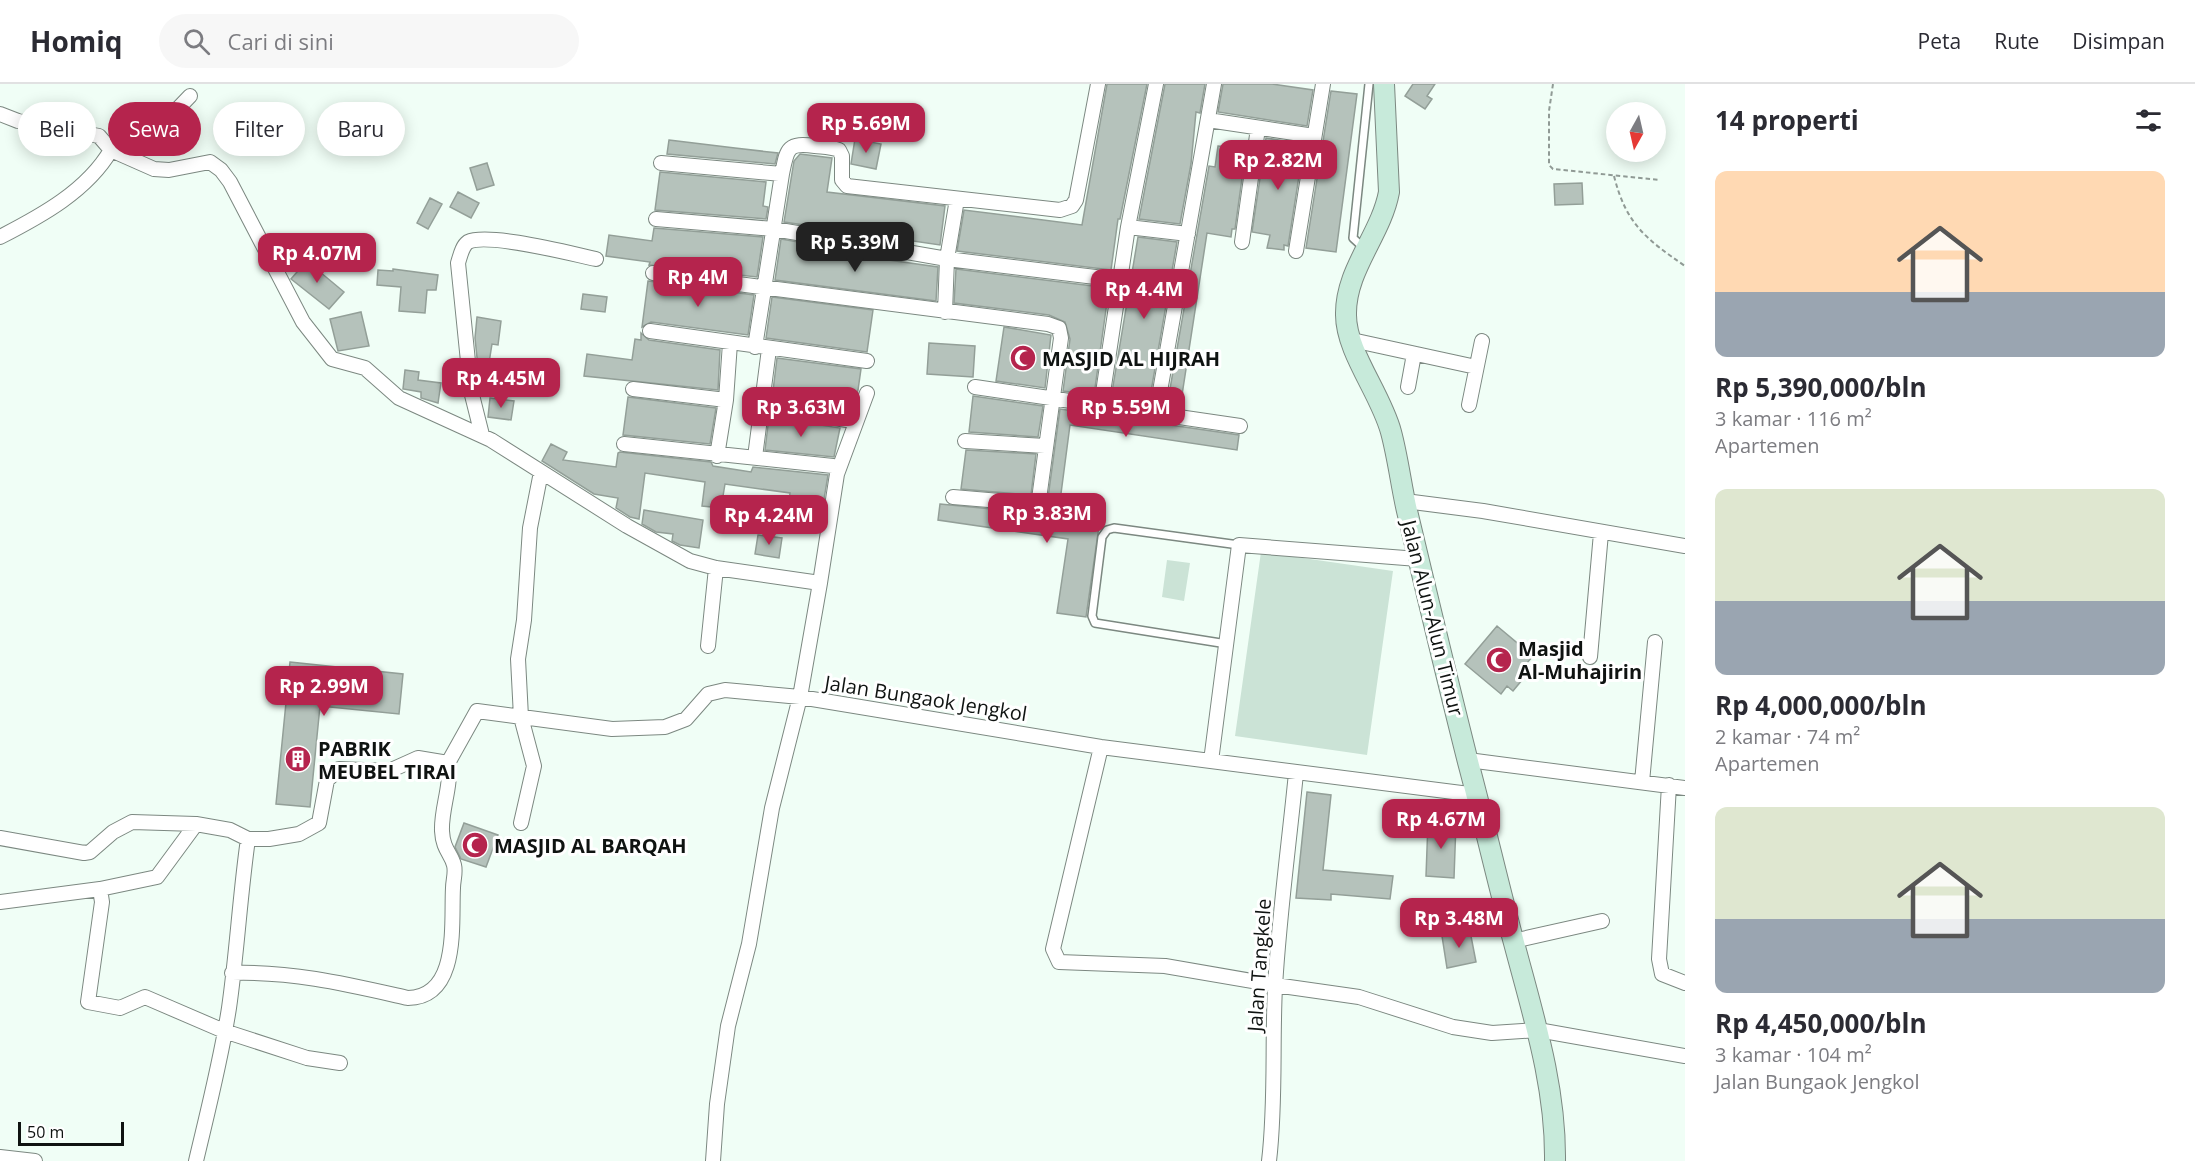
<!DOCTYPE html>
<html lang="id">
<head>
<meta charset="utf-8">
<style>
  body { margin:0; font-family:"Open Sans",sans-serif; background:#f7f7f7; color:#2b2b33; height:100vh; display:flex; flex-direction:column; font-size:22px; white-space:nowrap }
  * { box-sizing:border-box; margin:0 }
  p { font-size:20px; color:#7c7c81 }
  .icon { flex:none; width:33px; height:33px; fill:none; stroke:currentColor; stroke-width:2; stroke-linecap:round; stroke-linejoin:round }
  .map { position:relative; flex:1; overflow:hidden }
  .details { display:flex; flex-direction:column; background:#fff; width:510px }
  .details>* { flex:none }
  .top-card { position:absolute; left:18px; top:18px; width:570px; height:54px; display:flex; gap:12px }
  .needle { width:39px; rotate:188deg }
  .tools { position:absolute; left:1606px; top:18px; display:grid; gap:12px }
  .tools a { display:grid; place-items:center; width:60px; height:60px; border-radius:50%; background:#fff; box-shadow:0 3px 15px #0003; font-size:30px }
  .scale { position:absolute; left:18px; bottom:15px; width:106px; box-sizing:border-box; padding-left:6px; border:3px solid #0f1311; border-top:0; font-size:16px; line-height:21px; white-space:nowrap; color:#0f1311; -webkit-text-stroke:4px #fff; paint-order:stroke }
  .price { position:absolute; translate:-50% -51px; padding:0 14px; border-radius:12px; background:#b5244d; color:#fff; font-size:20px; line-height:39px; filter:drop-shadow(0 2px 3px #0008) }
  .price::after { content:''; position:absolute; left:50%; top:36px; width:18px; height:14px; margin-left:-9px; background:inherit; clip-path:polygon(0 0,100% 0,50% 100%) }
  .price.on { background:#222; color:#fff }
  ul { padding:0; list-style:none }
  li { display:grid; align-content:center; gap:12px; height:318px; padding:0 30px }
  li span { display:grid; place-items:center; height:186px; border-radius:12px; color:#555 }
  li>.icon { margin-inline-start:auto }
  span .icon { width:108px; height:108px; fill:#fffc; stroke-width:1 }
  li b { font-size:26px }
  h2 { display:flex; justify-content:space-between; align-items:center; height:72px; padding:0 30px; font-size:26px }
  .tag { padding:0 21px; border-radius:27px; background:#fff; box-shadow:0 3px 15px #0003; font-size:21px; line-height:54px }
  .tag.on { background:#b5244d; color:#fff }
  header { display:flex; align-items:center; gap:36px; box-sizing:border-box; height:84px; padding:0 30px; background:#fff; border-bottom:2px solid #e1e1e2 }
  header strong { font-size:28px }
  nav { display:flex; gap:33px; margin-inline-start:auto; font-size:21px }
  .search { width:420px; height:54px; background:#f7f7f7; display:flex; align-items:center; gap:15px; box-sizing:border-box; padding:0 21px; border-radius:33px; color:#7c7c81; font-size:22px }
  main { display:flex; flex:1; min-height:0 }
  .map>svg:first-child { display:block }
  .green { fill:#cbe3d6 }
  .building { fill:#b5c2bb; stroke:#939f98; stroke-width:1.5 }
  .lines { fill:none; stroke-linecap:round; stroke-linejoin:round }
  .lane-casing { stroke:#7c8881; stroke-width:10 }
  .street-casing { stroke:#7c8881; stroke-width:16 }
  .secondary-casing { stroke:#7c8881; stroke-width:22 }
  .path { stroke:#909a95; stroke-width:2; stroke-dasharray:4.5 3; stroke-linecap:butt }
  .lane { stroke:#fff; stroke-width:7 }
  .street { stroke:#fff; stroke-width:14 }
  .secondary { stroke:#c7eada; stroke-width:20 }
  .labels { text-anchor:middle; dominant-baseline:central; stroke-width:6; stroke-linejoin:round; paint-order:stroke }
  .poi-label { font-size:20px; font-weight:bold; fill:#0f1311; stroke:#fff; text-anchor:start }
  .street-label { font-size:20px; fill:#0f1311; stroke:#fff }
</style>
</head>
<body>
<header>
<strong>Homiq</strong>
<div class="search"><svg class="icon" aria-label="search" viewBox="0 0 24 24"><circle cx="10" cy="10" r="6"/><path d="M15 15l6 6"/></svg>Cari di sini</div>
<nav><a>Peta</a><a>Rute</a><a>Disimpan</a></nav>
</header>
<main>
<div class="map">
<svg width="1685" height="1077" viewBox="0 0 1685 1077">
  <rect width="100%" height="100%" fill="#f0fef6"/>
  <!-- green -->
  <path class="green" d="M1261 468 1393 487 1367 671 1235 652Z
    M1167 476 1190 479 1184 517 1162 513Z"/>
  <!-- building -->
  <path class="building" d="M1107 0H1147L1120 135H1118L1111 186 957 167 964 126 1082 141Z
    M1165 0H1205L1200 29 1196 28 1191 80 1180 140 1139 135Z
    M1223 0H1272L1313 6 1307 42 1218 28Z
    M1413 0H1435L1427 12 1432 15 1425 25 1405 12Z
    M1331 7 1357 10 1336 168 1306 164Z
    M1266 54 1304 60 1288 162 1284 161V166L1267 164 1270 151 1252 148Z
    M855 55 881 60 876 85 851 80Z
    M669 56 735 64 778 69 775 80 667 70Z
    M1218 62 1232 64 1229 86 1243 87 1235 145H1232L1231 153 1207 149 1180 324 1167 322 1209 82 1215 83Z
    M800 70 832 74 827 108 945 122 940 161 784 138 794 77Z
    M487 79 494 101 477 106 470 84Z
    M660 88 766 98 763 122 768 123 766 135 655 126Z
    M1582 99 1583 120 1555 121 1554 100Z
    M458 108 479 119 471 134 450 123Z
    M430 114 442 120 428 145 417 139Z
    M654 144 763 153 757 193 649 181 650 178 606 172 609 151 652 157Z
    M1138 153 1177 158 1149 319 1111 314Z
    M781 155 804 159 803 164 938 183 936 217 775 196Z
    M310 173 323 184 320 188 344 208 329 225 291 195Z
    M393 185 438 191 436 206H427L425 229 399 227 401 203 377 201 378 186 393 187Z
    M956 185 1109 204 1094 311 1063 307 1070 255 1065 238 1049 231 954 219Z
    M648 197 754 211 748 251 651 238 642 243Z
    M583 210 607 213 605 228 581 225Z
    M772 213 873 226 867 268 766 254Z
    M361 228 369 262 338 267 330 235Z
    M477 233 501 237 498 261 492 260 488 285 478 283 475 254Z
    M1004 243 1051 251 1045 304 996 297Z
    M641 249 649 256 720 266 718 306 584 292 587 270 632 276 635 255 641 256Z
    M929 259 975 262 973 293 927 290Z
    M777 274 861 285 858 306 852 325 842 323V326L772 315Z
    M405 286 419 288 418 296 441 299 438 319 421 314V308L403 305Z
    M973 312 1043 322 1038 353 969 348Z
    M628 313 716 324 710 360 623 351Z
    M490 314 514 317 511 336 488 333Z
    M1060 325 1239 351 1237 366 1070 341 1060 417 1048 414Z
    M769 333 840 344 834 373 765 366Z
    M551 360 567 368 563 376 616 383 618 369 620 368 711 378 713 382 751 388 753 383 828 391 821 433 788 428 790 409 725 400 721 424 702 422 705 398 645 389 639 435 630 433 616 424 618 414 594 410 542 377Z
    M966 366 1036 370 1031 411 961 405Z
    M940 420 1033 429 1060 436 1069 433 1070 424 1101 428 1086 533 1057 529 1068 455 938 436Z
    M644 426 703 436 699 464 680 461 672 457 673 450 656 448 642 440Z
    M758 451 782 454 779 474 755 470Z
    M1497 542 1533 572 1526 580 1532 584 1513 607 1507 602 1501 610 1465 580Z
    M290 578 403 590 399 630 320 622 310 723 276 720Z
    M1307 708 1331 711 1323 786 1393 792 1390 815 1331 810V816L1296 814Z
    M1428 738 1456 739 1454 794 1426 792Z
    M464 739 498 751 486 783 461 775 455 763Z
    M1470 847 1476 878 1447 884 1442 852Z"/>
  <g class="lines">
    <defs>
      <path id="lane" d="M1365 165 1353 154 1369 0
        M1227 560 1095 539 1092 532 1102 453 1107 446 1114 444 1239 461"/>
      <path id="street" d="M0 30 18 37 99 52 111 66 154 85 169 86 210 78 221 86 230 98 303 238 332 275 365 284 399 314 491 356 627 442 690 477 716 484 820 499 800 613 772 724 749 860 728 942 717 1020 713 1077
        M1208 36 1314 52
        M118 68 147 42 165 38 190 12
        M661 79 782 90
        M656 135 774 145 947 175 1120 196
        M1128 143 1188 150
        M0 153C41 132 87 107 111 66
        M1242 158 1258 44
        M1296 167 1323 0
        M653 189 1048 240 1059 244 1061 254 1039 415 1035 420 953 413
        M945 228 947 175 957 115
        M650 247 867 277
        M1352 256 1476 283
        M755 263 782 90C787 65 787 58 815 62 823 63 831 63 839 66L842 72V96L847 102 1060 126 1072 122 1076 116 1098 0
        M975 303 1240 342
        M1408 303 1414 270
        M633 305 726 316
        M1469 321 1482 257
        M1101 322 1128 143 1156 0
        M761 323 847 336
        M1156 330 1214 0
        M482 351 471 307 458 179C460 173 462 162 468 158 488 148 572 170 596 175
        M965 357 1045 362
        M624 360 833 382
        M717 372 726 316 730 259
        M755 373 769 265
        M1405 417 1483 427 1685 462
        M1035 420 1062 427
        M820 499 837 390 867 309
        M708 562 716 484
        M1590 573 1601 449
        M1101 663 1053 865 1059 878 1165 882 1275 901 1359 913 1453 943 1492 949 1538 946 1685 972
        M1468 676 1685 704
        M1211 677 1239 461 1418 475
        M1642 698 1655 558
        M1669 701 1659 875 1662 890 1685 899
        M521 739 534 682 521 633 518 575 524 536 530 444 541 388
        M0 754 84 769 90 768 113 748 132 738 196 740 230 746 248 755H269L299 750 319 739 327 696 339 685 389 687 418 674 448 679 477 627 612 645 665 643 686 635 708 610 725 606 800 613 1101 663 1477 711
        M100 805 157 793 196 740
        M0 818 100 805 102 818 88 918 120 924 145 913 224 947 307 974 340 979
        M1513 857 1602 837
        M232 889C293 887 350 901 408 914 460 913 451 839 453 804 453 796 456 789 454 781 451 769 443 766 442 747 441 724 452 702 448 679
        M0 1073 35 1077
        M196 1077C208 1026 221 976 229 924 237 868 240 811 248 755
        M1269 1077C1276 1019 1272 961 1275 903 1279 832 1289 760 1296 689"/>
      <path id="secondary" d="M1384 0 1389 108C1381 151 1345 186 1346 231 1346 268 1381 310 1391 348 1398 374 1401 401 1407 427 1427 511 1447 595 1468 678 1484 738 1498 799 1514 859 1533 931 1556 1002 1555 1077"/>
    </defs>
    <!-- lane casing -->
    <use href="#lane" class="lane-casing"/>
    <!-- street casing -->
    <use href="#street" class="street-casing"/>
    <!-- secondary casing -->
    <use href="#secondary" class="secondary-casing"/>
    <!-- path -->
    <path class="path" d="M1553 0 1549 27V81L1553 85 1660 96
      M1614 92C1626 140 1646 155 1685 182"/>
    <!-- lane -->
    <use href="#lane" class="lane"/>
    <!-- street -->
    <use href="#street" class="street"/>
    <!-- secondary -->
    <use href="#secondary" class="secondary"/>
  </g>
  <!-- icons -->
  <defs>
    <symbol id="mosque-disc" viewBox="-11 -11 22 22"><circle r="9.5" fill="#b5244d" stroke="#fff"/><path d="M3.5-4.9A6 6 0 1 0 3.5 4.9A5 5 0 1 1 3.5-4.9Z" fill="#fff"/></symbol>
    <symbol id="building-disc" viewBox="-11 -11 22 22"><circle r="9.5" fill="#b5244d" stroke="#fff"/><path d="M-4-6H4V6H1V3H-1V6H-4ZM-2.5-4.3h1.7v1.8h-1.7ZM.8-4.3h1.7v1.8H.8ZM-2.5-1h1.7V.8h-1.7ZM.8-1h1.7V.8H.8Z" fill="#fff"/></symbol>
  </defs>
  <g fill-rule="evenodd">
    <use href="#mosque-disc" x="1008" y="259" width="30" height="30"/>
    <use href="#mosque-disc" x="1484" y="561" width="30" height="30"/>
    <use href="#building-disc" x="283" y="660" width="30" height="30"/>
    <use href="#mosque-disc" x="460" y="746" width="30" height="30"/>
  </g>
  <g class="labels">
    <!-- poi labels -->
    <g class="poi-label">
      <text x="1042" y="274">MASJID AL HIJRAH</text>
      <text x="1518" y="564">Masjid<tspan x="1518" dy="23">Al-Muhajirin</tspan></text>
      <text x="318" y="664">PABRIK<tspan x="318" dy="23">MEUBEL TIRAI</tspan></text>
      <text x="494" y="761">MASJID AL BARQAH</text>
    </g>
    <!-- street labels -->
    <g class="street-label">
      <text transform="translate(1433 534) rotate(76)">Jalan Alun-Alun Timur</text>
      <text transform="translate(926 614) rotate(9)">Jalan Bungaok Jengkol</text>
      <text transform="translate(1259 881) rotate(-86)">Jalan Tangkele</text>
    </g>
  </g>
</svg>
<div class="tools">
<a><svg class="needle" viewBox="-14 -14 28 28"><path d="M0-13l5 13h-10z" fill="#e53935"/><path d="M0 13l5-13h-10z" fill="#7c7c81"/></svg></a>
</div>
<div class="scale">50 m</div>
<b class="price" style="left:866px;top:70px">Rp 5.69M</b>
<b class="price" style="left:1278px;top:107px">Rp 2.82M</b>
<b class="price on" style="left:855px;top:189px">Rp 5.39M</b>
<b class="price" style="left:317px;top:200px">Rp 4.07M</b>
<b class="price" style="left:698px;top:224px">Rp 4M</b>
<b class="price" style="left:1144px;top:236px">Rp 4.4M</b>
<b class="price" style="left:501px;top:325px">Rp 4.45M</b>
<b class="price" style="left:801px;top:354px">Rp 3.63M</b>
<b class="price" style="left:1126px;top:354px">Rp 5.59M</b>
<b class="price" style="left:1047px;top:460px">Rp 3.83M</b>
<b class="price" style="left:769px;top:462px">Rp 4.24M</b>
<b class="price" style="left:324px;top:633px">Rp 2.99M</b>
<b class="price" style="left:1441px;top:766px">Rp 4.67M</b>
<b class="price" style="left:1459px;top:865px">Rp 3.48M</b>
<div class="top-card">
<a class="tag">Beli</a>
<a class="tag on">Sewa</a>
<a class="tag">Filter</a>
<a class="tag">Baru</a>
</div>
</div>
<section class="details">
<h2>14 properti<svg class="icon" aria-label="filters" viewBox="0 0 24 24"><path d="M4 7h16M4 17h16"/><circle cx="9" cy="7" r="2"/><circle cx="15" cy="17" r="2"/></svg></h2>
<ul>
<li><span style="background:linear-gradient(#ffd9b3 65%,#9aa5b1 0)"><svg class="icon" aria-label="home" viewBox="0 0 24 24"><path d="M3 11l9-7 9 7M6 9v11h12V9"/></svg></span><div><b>Rp 5,390,000/bln</b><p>3 kamar · 116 m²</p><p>Apartemen</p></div></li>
<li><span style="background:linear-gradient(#dfe7d0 60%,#9aa5b1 0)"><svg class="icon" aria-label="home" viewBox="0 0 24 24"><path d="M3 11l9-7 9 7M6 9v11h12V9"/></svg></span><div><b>Rp 4,000,000/bln</b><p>2 kamar · 74 m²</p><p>Apartemen</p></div></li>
<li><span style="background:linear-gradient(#dfe7d0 60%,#9aa5b1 0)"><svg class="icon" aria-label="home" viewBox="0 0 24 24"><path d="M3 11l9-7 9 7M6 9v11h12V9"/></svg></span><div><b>Rp 4,450,000/bln</b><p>3 kamar · 104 m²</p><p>Jalan Bungaok Jengkol</p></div></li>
</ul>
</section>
</main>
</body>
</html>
